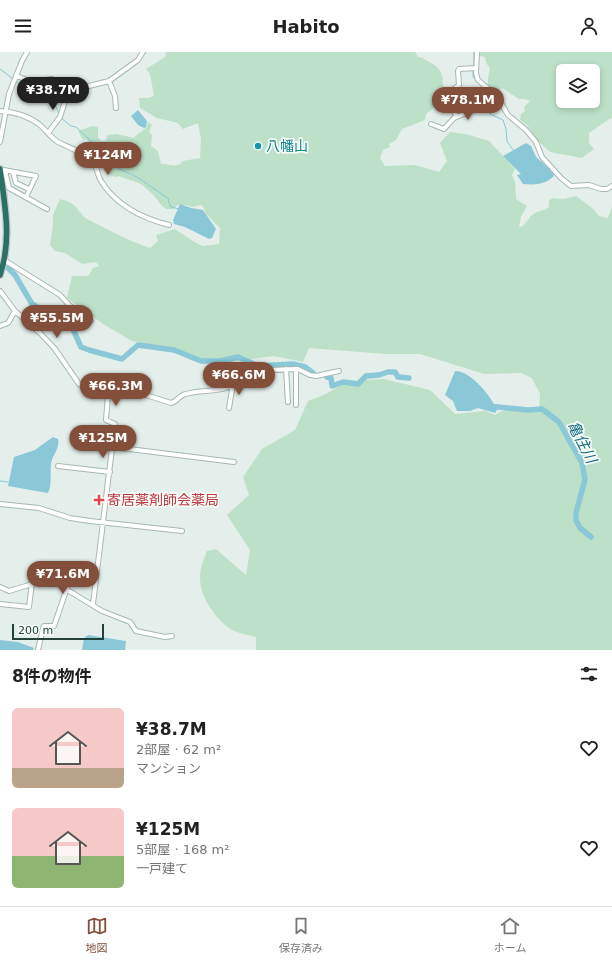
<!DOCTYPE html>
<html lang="ja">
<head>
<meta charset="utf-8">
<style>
  body { margin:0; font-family:"DejaVu Sans","Noto Sans JP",sans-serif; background:#f6f6f6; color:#222; height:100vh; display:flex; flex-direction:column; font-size:15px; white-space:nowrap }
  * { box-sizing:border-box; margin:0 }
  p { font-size:13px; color:#767676 }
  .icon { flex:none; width:22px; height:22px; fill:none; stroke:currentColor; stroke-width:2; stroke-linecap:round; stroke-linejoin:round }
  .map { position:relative; height:598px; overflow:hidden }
  .drawer { display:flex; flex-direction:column; background:#fff; flex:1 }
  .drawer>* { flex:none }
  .fabs { position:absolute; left:556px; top:12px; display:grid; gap:8px }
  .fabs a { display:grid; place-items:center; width:44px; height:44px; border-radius:6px; background:#fff; box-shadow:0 2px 6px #0003; font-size:20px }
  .scale { position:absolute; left:12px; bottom:10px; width:92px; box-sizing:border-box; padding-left:4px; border:2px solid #22423b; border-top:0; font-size:11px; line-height:14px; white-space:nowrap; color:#22423b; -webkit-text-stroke:3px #f6fbf8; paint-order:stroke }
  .price { position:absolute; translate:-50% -34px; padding:0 9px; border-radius:14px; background:#834f3a; color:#fff; font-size:13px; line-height:26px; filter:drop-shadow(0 1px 2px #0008) }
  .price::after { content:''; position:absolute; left:50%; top:24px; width:12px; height:9px; margin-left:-6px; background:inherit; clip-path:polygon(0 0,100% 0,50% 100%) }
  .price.on { background:#222; color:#fff }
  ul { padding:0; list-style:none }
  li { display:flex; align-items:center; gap:12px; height:100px; padding:0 12px }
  li span { display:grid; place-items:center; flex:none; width:112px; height:80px; border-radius:6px; color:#555 }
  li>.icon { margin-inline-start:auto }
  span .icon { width:48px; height:48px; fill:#fffc; stroke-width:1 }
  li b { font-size:17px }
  h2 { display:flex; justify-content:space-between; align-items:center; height:48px; padding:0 12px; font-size:17px }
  header { display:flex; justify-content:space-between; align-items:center; height:52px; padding:0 12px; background:#fff; font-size:18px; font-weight:700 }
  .menu { display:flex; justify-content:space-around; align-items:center; height:56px; border-top:1px solid #e0e0e0; background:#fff; font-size:11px; color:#767676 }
  .menu a { display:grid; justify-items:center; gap:2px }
  .menu .on { color:#834f3a }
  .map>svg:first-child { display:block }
  .green { fill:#bce1c8; fill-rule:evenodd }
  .water { fill:#8ac7d7 }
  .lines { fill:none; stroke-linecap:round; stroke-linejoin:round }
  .stream { stroke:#8ac7d7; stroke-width:1 }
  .river { stroke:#8ac7d7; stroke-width:5.5 }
  .minor-casing { stroke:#a6b8b3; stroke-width:6 }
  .highway-casing { stroke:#c1cac8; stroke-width:8 }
  .minor { stroke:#fff; stroke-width:4 }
  .highway { stroke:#2c7065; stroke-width:5.5 }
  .culture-dot { fill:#0f9aa8; stroke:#f6fbf8; stroke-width:1.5 }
  .health-dot { fill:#e0444e; stroke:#f6fbf8; stroke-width:1.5 }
  .labels { text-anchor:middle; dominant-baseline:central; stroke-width:3.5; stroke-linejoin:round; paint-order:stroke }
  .culture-label { font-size:14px; fill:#0d838f; stroke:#f6fbf8; text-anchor:start }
  .health-label { font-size:14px; fill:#be3a42; stroke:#f6fbf8; text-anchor:start }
  .water-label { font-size:15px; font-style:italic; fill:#176c83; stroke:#f6fbf8 }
</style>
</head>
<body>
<header><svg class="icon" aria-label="menu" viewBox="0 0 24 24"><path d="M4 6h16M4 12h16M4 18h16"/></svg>Habito<svg class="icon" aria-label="person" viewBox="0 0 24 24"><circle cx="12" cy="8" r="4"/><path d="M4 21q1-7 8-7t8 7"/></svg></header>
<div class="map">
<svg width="612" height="598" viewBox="0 0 612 598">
  <rect width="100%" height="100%" fill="#e4efeb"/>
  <!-- green -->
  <path class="green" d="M166 0H415L418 5C424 5 425 8 429 10 447 18 443 32 442 49L426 62 425 68 402 77 396 88 389 92 390 95 383 98 380 106 385 114 415 113 439 120 447 109 440 91 450 80 466 82 489 89 515 117 512 123 515 130 516 147 527 154 521 165 519 176C525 173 527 168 531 164 536 159 544 159 549 155V148L553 146 563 147 576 144 592 156 599 164 608 166 612 154V598H256V585C248 583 238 581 232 578 216 568 200 545 200 526 200 516 204 507 207 499L216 497 246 523 250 498 227 463 249 443 243 425 262 397 295 378 308 349 326 342 348 329 384 327 430 338 455 362 485 359 495 363C507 354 525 358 539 358L540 342 532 326 521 321 484 322 420 302H385L309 296 303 310 274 304 217 312 173 297 132 289 103 272 67 246 72 224H88L93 216 99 214 96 210 82 212 65 201 55 199 50 193 53 173V163L60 147C81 152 75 160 89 168 109 178 129 189 150 196L158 189 156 183 175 177 196 191 203 194 219 192 220 176 207 163 202 153 192 155 185 153H178L173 157H166C161 154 160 151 156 146 153 142 146 136 142 133 135 128 127 128 119 124L115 125 108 122 107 111 86 87 83 88 78 79 92 74 98 75V85L101 89H106L107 83 117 82 134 86C139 79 146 80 148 70L152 73 149 80 152 83 151 94 158 99 161 112C171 112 177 117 183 109L200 106 201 87 198 71 183 77 178 71 157 66 140 56 139 46H148L154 44 150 22 146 17 165 5Z
    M480 0H612V67L611 66 589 81V91L594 97 582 106 550 100 537 88 527 73 520 68 521 62 525 59 524 55 530 49 525 47H519L502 36 496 41 488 34V25L490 16 486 11 485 5 480 4ZM563 19H593V49H563Z"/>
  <!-- water -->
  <path class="water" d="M138 58 147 69 146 75 144 76 138 73 131 64Z
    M526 91 531 94 536 105 553 120 554 124C544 133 535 133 523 132L517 123 521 122 503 104Z
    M180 152 191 156 203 158 216 177 212 186 209 187 185 175 174 172 173 168Z
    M455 319C470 318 492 345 497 358L495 361 478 356 470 359H457L453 349 445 343Z
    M53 385 58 387C60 397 52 403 51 412 50 422 52 433 48 441L8 434 14 405 35 398Z
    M88 583 126 589 125 598H82L84 586Z
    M0 588 18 590 34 596 33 598H0Z"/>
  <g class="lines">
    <!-- stream -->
    <path class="stream" d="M474 15V0
      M0 17 13 27
      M473 18V25L477 29
      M16 29 33 42 50 44 59 61
      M487 51 490 62 503 68 506 77 507 89 513 98
      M61 66 71 74 76 75 107 104 117 116 137 125 169 147 168 148 171 155 179 157
      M0 429 8 430"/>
    <!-- river -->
    <path class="river" d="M7 215 15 223 32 252 72 275 81 295 89 298 122 307 138 293 174 298 201 309H220L238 305 258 314 293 312 305 315 313 321
      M327 325 331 326 332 334 343 330 358 332 366 324 379 323 388 320H395L398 325 409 326
      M489 354 528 358 542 357 559 370 582 411 585 427 576 461V468L580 476 591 485"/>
    <defs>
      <path id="minor" d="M477 0 476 21 478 28 497 44 508 63 526 78 536 90 542 105 561 126 571 134 589 133 601 137H607L612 134
        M17 24 31 30 52 27 58 31 67 43
        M109 29 115 44 116 56
        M0 59C14 60 29 64 40 73 46 78 51 86 58 90 69 96 84 100 92 109 98 115 97 123 101 129 116 153 141 166 169 173
        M456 65 451 45 454 37 459 33 458 19 459 17 476 16
        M431 72 444 77 454 66 474 58 483 57 490 38
        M48 81 60 65 67 43 85 35 109 29 138 8 143 0
        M0 90 9 42 22 9 27 0
        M4 118 36 124 26 145
        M5 119 9 136 47 157
        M13 120 16 131 29 137
        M4 208 60 243 70 254 91 269
        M0 239 15 259 41 282 55 297 79 332 103 343 143 342 171 351C177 350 179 343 186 342 199 338 213 340 226 336 234 333 234 322 243 319L298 317 310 323 316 324 339 319
        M0 274 8 271 15 259
        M286 317 288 350
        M296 317V353
        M229 356 232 338 230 333
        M113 395 234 410
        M58 414 110 420
        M0 452 39 456 70 466 90 469 182 479
        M0 535 9 539 39 530 56 531 102 559 130 570 136 579 165 585 172 584
        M0 552 29 555 32 531
        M93 552 115 372 106 368 108 343
        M38 598 43 576 44 574H54L67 536"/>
      <path id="highway" d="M0 117C5 154 12 188 0 223"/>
    </defs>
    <!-- minor casing -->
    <use href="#minor" class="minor-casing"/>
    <!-- highway casing -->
    <use href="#highway" class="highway-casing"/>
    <!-- minor -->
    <use href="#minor" class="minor"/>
    <!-- highway -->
    <use href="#highway" class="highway"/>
  </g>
  <!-- markers -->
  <circle class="culture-dot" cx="258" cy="94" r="4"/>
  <path class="health-dot" d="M97 442h4v4h4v4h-4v4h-4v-4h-4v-4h4z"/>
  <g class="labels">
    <!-- culture labels -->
    <g class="culture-label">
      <text x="266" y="94">八幡山</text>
    </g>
    <!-- health labels -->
    <g class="health-label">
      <text x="107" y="448">寄居薬剤師会薬局</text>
    </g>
    <!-- water labels -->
    <g class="water-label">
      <text transform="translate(582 390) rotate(63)">亀住川</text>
    </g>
  </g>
</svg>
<div class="fabs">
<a><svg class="icon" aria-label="layers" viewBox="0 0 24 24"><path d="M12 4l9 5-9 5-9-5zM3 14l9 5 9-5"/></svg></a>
</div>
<div class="scale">200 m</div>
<b class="price on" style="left:53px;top:59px">¥38.7M</b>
<b class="price" style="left:468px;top:69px">¥78.1M</b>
<b class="price" style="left:108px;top:124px">¥124M</b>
<b class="price" style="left:57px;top:287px">¥55.5M</b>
<b class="price" style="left:239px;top:344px">¥66.6M</b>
<b class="price" style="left:116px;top:355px">¥66.3M</b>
<b class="price" style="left:103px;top:407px">¥125M</b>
<b class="price" style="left:63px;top:543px">¥71.6M</b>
</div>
<section class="drawer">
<h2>8件の物件<svg class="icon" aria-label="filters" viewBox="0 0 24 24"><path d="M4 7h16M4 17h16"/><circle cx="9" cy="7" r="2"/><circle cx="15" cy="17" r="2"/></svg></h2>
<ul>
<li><span style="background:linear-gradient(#f6c9c9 75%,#b9a48a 0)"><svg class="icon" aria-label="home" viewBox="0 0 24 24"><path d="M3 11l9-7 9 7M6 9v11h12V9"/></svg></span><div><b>¥38.7M</b><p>2部屋 · 62 m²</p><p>マンション</p></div><svg class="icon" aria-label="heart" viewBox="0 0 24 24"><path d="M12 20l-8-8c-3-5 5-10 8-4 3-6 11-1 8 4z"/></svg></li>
<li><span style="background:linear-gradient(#f6c9c9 60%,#8fb573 0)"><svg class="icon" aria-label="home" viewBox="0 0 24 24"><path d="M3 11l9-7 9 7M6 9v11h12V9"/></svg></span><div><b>¥125M</b><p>5部屋 · 168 m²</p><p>一戸建て</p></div><svg class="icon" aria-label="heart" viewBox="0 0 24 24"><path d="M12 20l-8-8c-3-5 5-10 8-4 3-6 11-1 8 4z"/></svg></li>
</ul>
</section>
<nav class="menu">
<a class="on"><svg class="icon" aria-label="map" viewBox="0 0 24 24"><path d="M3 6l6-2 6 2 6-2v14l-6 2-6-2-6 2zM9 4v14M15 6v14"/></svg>地図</a>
<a><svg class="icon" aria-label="saved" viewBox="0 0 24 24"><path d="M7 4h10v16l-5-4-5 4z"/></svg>保存済み</a>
<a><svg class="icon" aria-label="home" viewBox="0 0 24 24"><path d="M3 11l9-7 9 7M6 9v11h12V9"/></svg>ホーム</a>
</nav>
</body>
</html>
